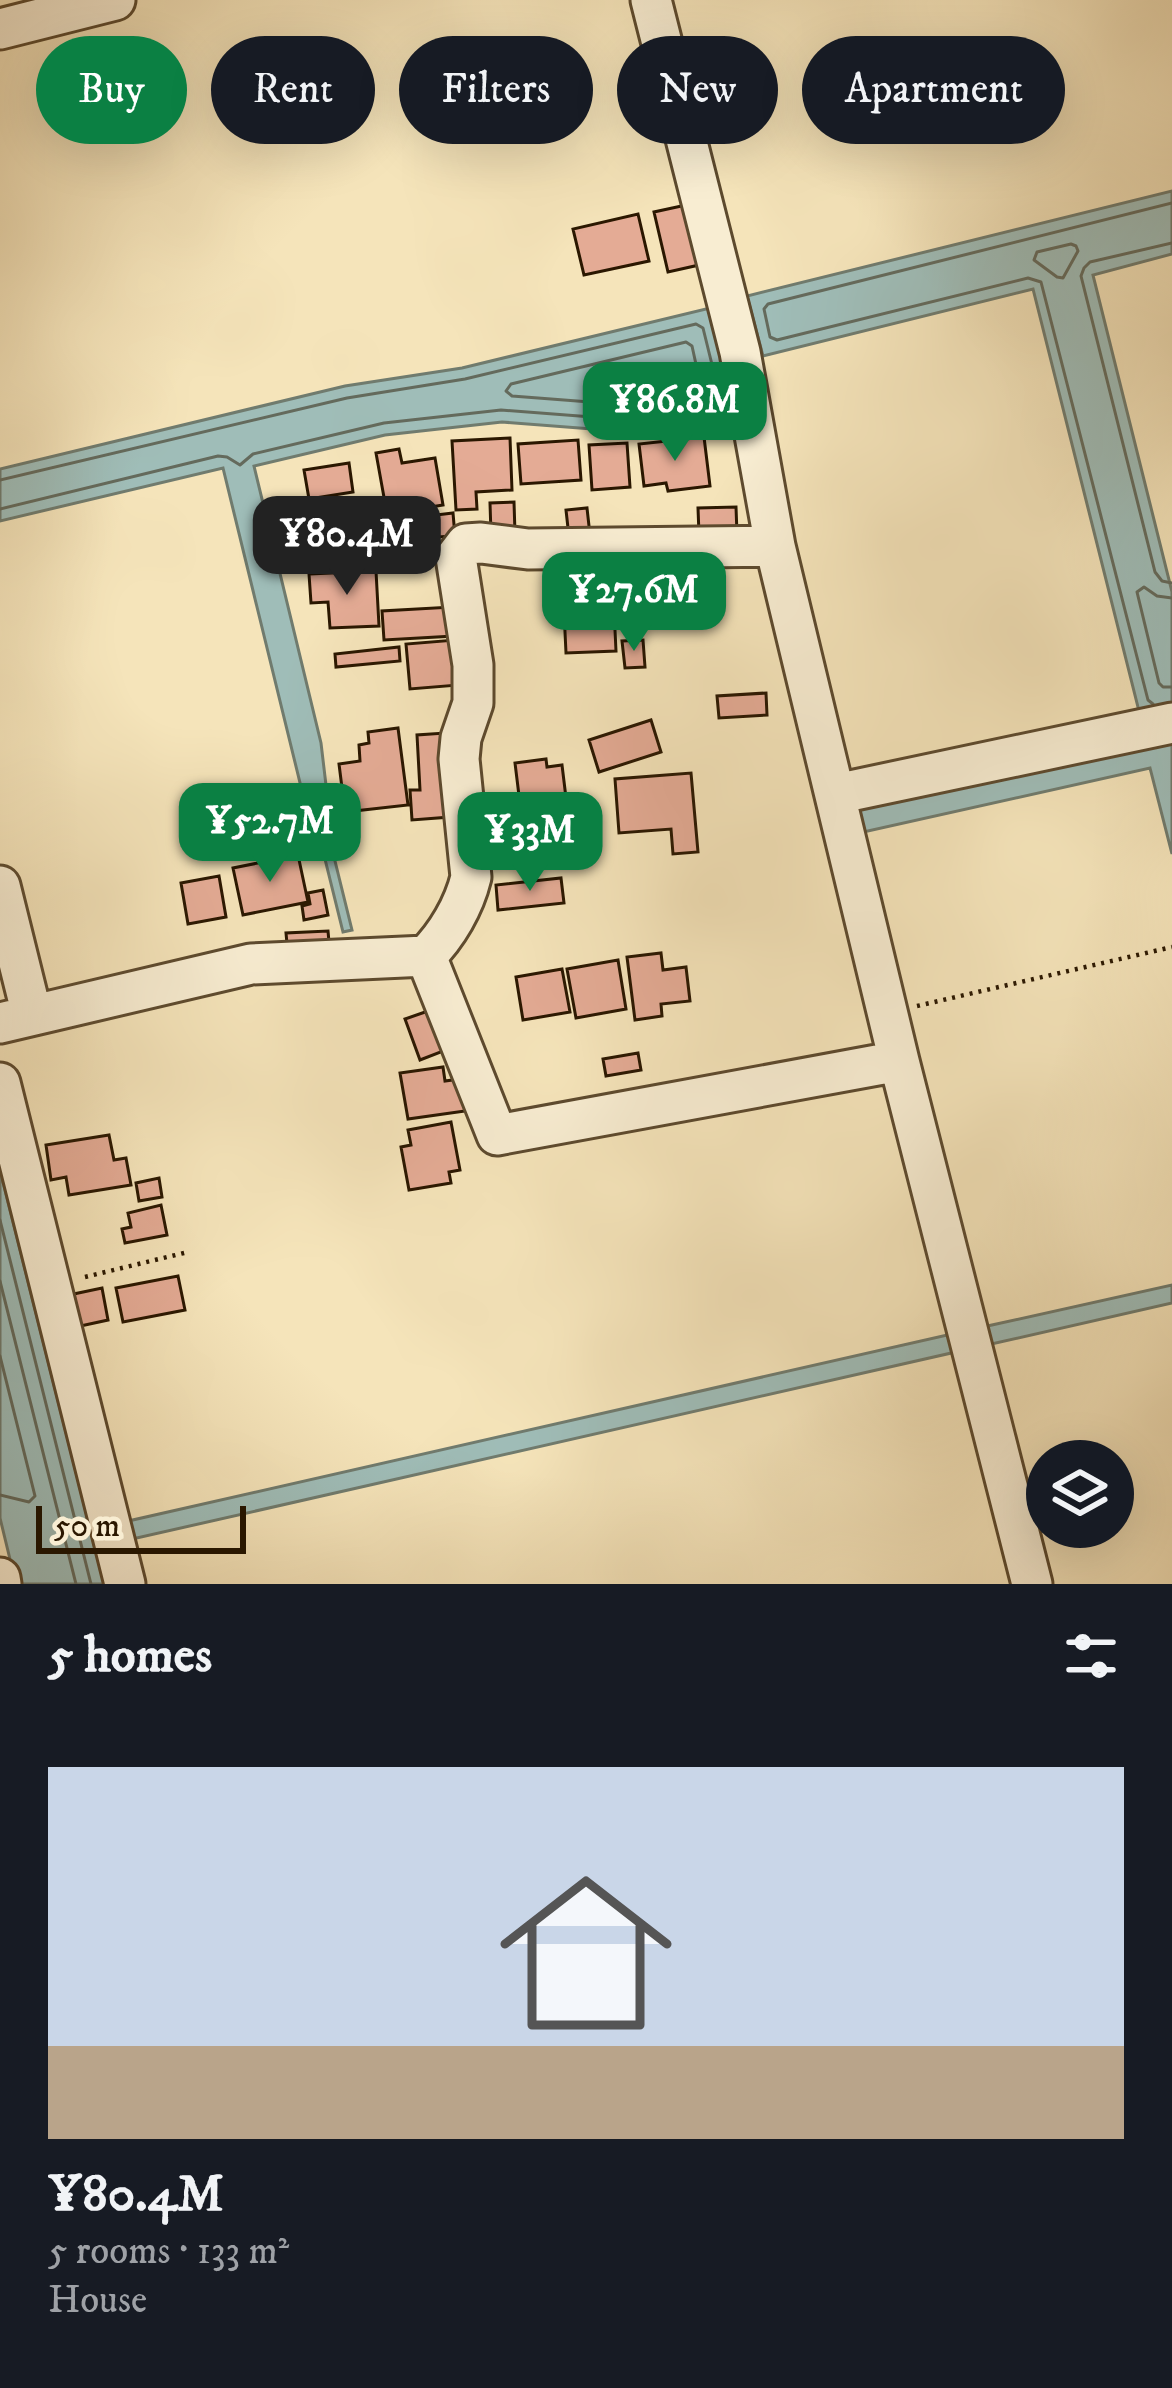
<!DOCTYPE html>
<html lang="en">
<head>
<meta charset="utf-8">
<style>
  body { margin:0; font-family:"IM FELL DW Pica",serif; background:#242831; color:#f1f3f6; height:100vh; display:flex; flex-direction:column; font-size:45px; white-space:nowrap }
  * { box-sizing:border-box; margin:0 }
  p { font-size:39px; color:#9ea1a6 }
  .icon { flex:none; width:66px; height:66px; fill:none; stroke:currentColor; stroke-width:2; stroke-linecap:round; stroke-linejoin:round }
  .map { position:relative; height:1584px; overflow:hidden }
  .details { display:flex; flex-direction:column; background:#171b24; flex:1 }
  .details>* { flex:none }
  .top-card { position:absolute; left:36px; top:36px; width:1101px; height:108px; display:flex; gap:24px }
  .fabs { position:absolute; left:1026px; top:1440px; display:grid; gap:24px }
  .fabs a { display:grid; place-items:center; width:108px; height:108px; border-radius:50%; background:#171b24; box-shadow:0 12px 48px #0002; font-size:60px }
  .scale { position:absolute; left:36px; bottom:30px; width:210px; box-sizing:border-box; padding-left:12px; border:6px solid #2a1700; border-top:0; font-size:33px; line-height:42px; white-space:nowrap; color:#2a1700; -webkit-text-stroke:9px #f8edd2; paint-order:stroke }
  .price { position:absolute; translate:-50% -102px; padding:0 27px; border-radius:24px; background:#0b8043; color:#fff; font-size:39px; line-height:78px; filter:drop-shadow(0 3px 6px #0008) }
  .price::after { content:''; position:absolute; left:50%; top:72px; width:36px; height:27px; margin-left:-18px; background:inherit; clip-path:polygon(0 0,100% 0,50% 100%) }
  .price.current { background:#222; color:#fff }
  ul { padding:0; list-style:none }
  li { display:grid; align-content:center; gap:24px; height:636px; padding:0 48px }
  li span { display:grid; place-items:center; height:372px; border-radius:0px; color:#555 }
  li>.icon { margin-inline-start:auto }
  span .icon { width:216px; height:216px; fill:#fffc; stroke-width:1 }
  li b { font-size:51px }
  h2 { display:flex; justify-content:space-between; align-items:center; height:144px; padding:0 48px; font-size:51px }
  .tag { padding:0 42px; border-radius:54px; background:#171b24; box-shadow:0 12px 48px #0002; font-size:42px; line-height:108px }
  .tag.current { background:#0b8043; color:#fff }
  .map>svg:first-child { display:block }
  .water { fill:#9fbdb8; stroke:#707b6e; stroke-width:3 }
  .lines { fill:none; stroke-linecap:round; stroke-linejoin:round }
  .shore { stroke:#646a5c; stroke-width:3 }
  .building { fill:#e4ab95; stroke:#2a1700; stroke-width:3 }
  .minor-casing { stroke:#5d4a2e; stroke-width:45 }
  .path { stroke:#2a1700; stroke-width:4.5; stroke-dasharray:3 6; stroke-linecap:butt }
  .minor { stroke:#f8edd2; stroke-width:39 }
</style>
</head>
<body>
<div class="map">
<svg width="1172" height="1584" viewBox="0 0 1172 1584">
  <rect width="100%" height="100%" fill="#f5e4ba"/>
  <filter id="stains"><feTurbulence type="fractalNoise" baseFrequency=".00167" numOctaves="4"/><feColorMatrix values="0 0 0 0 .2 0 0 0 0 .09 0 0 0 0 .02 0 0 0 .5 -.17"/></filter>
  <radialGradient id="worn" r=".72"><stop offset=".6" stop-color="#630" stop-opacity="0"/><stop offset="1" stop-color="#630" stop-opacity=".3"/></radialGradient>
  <!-- water -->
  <path class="water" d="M1172 191V254L1093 275 1172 592V713L1141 719 1033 289 763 356 747 296Z
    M710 308 733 403 618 431 502 422 385 435 254 466 321 743 335 861 352 930 343 932 320 839 314 840 223 468 0 521V469L345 386 462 368Z
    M1172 735V854L1150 768 859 833 852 806Z
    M0 1170 104 1584H16L0 1518Z
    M1172 1285V1303L987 1345 983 1327Z
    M956 1333 960 1351 128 1540 124 1522Z"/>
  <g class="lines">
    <!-- shore -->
    <path class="shore" d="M1172 243 1090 262 1084 268 1081 276 1155 572 1162 581 1172 583
      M1071 244 1076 246 1078 251 1063 278 1057 277 1034 260 1037 252Z
      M686 342 692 346 699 378 695 385 616 404 512 396 506 391 511 384Z
      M0 480 347 398 465 379 696 324 703 328 718 389 714 396 618 419 501 410 384 423 253 454 240 465 227 457 218 456 0 509
      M1172 598 1157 596 1144 587 1137 592 1159 683 1163 687H1172
      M1153 704 1148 700 1041 282 1028 278 777 340 770 337 764 309 768 304 1172 203
      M0 1220 91 1584
      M0 1281 76 1584
      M0 1356 35 1496 29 1502 0 1495"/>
  </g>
  <!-- building -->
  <path class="building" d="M686 205 699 265 668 272 654 212Z
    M638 214 649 261 584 275 573 229Z
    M704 437 710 486 668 491 666 483 644 486 639 444Z
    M510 438 512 490 476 492 477 509 456 510 452 441Z
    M578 440 581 480 521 484 518 444Z
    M627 443 630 487 592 490 589 445Z
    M399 449 402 463 435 458 443 505 387 514 376 453Z
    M349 463 353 492 309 499 304 470Z
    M514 502 515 533 491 534 490 503Z
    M736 507 737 534H699L698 508Z
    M587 508 590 535 569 537 566 510Z
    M453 513 455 536 437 537 436 515Z
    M629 563 631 599 560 603 558 567Z
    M376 571 379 626 330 628 328 602 311 603 309 574Z
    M452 607 454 636 384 640 382 611Z
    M614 609 616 651 566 653 564 611Z
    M455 640 459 685 410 689 406 644Z
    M643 640 645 667 625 668 622 641Z
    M399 647 400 661 336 667 335 654Z
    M766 693 767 715 719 718 717 696Z
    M651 720 661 752 599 772 589 740Z
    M398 728 408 805 345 812 339 764 360 761 359 745 369 743 368 732Z
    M445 733 450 817 412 820 410 790H420L417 735Z
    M546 759 547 767 562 765 567 806 521 812 515 763Z
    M691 773 698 852 673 854 671 829 619 833 615 779Z
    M298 855 308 902 243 915 233 868Z
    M219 876 226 917 188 924 181 883Z
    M561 878 564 903 498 910 496 885Z
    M323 890 328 915 304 920 302 906 310 904 308 893Z
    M328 931 329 942 287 944 286 933Z
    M661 953 663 970 686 967 690 1001 661 1004 662 1016 635 1020 627 957Z
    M618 960 626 1009 576 1018 567 969Z
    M562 969 570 1012 523 1020 516 977Z
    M431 1010 446 1050 420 1060 405 1019Z
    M638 1053 641 1070 606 1076 603 1059Z
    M443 1067 445 1081 460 1079 465 1111 408 1119 400 1073Z
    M451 1122 460 1170 449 1172 451 1183 409 1190 401 1147 411 1145 408 1130Z
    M109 1135 114 1160 126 1158 131 1185 69 1195 66 1177 51 1180 46 1145Z
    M159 1178 162 1197 139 1201 136 1183Z
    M161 1205 167 1235 125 1243 122 1229 131 1227 128 1213Z
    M178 1276 185 1310 123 1322 116 1288Z
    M102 1288 108 1320 76 1327 69 1295Z"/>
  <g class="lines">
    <defs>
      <path id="minor" d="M651 0 740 352 775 546 899 1061 1032 1584
        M0 29 115 0
        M836 794 1172 723
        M0 886 32 1015
        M426 956 497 1135 899 1061
        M0 1023 251 964 426 956C447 935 464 906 471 877L459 759 461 738 473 703V665L456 557 466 544 481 543 528 549 775 546
        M0 1083 125 1584
        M0 1578 1 1584"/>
    </defs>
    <!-- minor casing -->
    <use href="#minor" class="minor-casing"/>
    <!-- path -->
    <path class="path" d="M917 1006 1172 947
      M85 1277 188 1252"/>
    <!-- minor -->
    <use href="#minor" class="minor"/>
  </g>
  <rect width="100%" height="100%" filter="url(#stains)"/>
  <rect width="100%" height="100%" fill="url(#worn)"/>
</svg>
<div class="fabs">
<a><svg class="icon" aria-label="layers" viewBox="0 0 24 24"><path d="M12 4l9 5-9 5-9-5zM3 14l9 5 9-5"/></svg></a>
</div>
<div class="scale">50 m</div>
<b class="price" style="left:675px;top:464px">¥86.8M</b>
<b class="price current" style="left:347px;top:598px">¥80.4M</b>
<b class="price" style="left:634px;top:654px">¥27.6M</b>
<b class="price" style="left:270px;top:885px">¥52.7M</b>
<b class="price" style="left:530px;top:894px">¥33M</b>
<div class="top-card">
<a class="tag current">Buy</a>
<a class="tag">Rent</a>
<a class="tag">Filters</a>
<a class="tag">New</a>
<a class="tag">Apartment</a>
</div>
</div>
<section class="details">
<h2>5 homes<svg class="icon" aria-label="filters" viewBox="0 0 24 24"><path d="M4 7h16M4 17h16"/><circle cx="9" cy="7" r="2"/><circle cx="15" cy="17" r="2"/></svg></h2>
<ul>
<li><span style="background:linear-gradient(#c9d6e8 75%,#b9a48a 0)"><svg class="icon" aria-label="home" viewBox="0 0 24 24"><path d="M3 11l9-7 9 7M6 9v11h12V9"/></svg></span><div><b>¥80.4M</b><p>5 rooms · 133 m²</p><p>House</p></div></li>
</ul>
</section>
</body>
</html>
